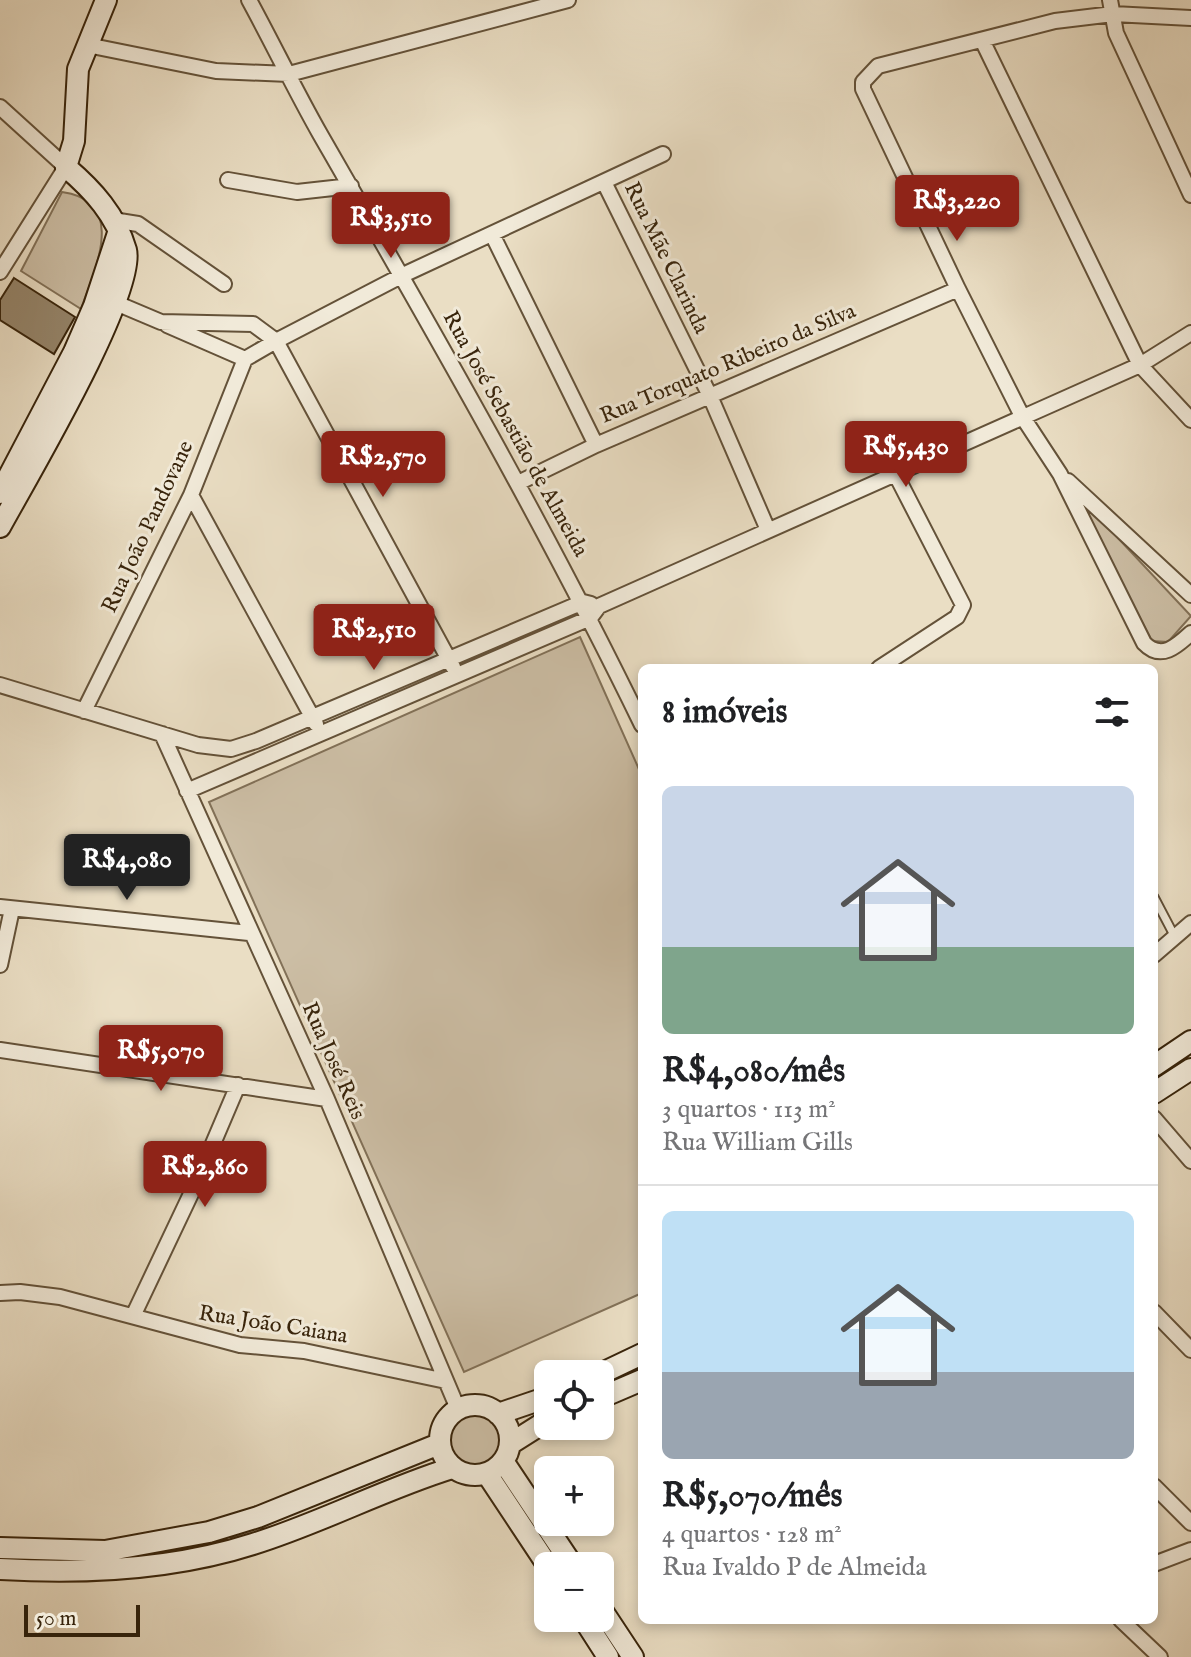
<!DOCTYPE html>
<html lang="pt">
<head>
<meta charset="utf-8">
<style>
  body { margin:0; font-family:"IM FELL English",serif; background:#f6f6f6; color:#202124; height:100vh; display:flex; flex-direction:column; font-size:30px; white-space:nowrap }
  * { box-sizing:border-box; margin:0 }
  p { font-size:26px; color:#757577 }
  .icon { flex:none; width:44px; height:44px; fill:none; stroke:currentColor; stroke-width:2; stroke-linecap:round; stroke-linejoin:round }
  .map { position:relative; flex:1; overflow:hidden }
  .side { position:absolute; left:638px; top:664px; width:520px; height:960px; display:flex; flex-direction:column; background:#fff; border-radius:12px; box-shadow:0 4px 12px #0003 }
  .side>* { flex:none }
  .buttons { position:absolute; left:534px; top:1360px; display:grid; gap:16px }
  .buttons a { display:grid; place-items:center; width:80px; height:80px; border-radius:12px; background:#fff; box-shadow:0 4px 12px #0003; font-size:40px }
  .scale { position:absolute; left:24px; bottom:20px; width:116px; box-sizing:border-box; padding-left:8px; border:4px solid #38240b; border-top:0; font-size:22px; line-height:28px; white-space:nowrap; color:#38240b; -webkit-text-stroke:6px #f1ead9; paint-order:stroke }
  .price { position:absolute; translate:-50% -68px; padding:0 18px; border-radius:8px; background:#8f2418; color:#fff; font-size:26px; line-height:52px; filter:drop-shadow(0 2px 4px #0008) }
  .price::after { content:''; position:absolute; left:50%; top:48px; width:24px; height:18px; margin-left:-12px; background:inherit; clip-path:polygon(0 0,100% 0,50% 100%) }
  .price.active { background:#222; color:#fff }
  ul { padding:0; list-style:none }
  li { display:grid; align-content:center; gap:16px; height:424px; padding:0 24px }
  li+li { border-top:2px solid #e0e0e0 }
  li span { display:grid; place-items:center; height:248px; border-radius:12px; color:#555 }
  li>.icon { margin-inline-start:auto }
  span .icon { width:144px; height:144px; fill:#fffc; stroke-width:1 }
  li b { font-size:34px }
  h2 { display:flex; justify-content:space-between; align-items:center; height:96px; padding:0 24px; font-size:34px }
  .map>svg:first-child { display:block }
  .green { fill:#ccbea5; stroke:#827158; stroke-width:2 }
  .building { fill:#95856b; stroke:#38240b; stroke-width:2 }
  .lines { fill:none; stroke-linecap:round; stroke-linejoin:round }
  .lane-casing { stroke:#645239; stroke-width:11 }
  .street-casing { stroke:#645239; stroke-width:18 }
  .secondary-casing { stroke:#38240b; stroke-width:24 }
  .lane { stroke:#f1ead9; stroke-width:7 }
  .street { stroke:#f1ead9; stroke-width:14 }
  .secondary { stroke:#f1ead9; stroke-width:20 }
  .labels { text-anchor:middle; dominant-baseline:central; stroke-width:6; stroke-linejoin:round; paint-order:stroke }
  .street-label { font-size:22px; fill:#38240b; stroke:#f1ead9 }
</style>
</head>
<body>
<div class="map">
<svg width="1191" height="1657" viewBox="0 0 1191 1657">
  <rect width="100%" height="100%" fill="#eadec4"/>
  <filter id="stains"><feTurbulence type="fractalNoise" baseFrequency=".0025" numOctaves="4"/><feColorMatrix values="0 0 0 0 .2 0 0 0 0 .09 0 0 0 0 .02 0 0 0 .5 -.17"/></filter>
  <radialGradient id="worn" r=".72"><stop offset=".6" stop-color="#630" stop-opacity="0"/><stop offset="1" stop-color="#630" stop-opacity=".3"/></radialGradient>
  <!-- green -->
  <path class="green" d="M62 192C129 201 94 271 81 309L21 271Z
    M1077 499 1087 505 1191 616 1168 642 1152 641Z
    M580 637 642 776V1293L464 1372 209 802Z
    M447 1441a28 28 0 1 1 56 0a28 28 0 1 1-56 0Z"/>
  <!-- building -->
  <path class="building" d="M14 278 75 317 54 354 0 320V300Z"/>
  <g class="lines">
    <defs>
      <path id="lane" d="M1154 897 1175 937"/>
      <path id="street" d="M249 0C273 44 295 90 320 134 432 329 544 523 642 725
        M1110 0 1116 33 1191 195
        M1191 18 1113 14 1055 21 878 66 863 82V89L958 289 1022 416 1060 474 1144 643C1161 661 1177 646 1191 633
        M982 40 1140 365 1191 420
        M87 45 216 71 289 74 568 0
        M0 107 66 167 0 272
        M228 180 297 192 351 186
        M604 182 710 396 768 530
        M113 220 138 224 224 284
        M492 234 596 445
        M116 303 161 322 253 324 276 341 403 275 663 154
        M167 325 245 359 276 341 453 667
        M1068 481 1191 595
        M518 483 596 445 958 289
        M191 495 316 724
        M879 668 957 617 963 605 895 473
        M0 685 198 745 231 749 256 741 583 602 591 604
        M84 711 191 495 245 359
        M162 734 327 1099 458 1409
        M187 791 590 618 599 606 1140 365 1191 333
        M0 907 249 933
        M1154 955 1191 923
        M0 965 12 909
        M0 1050 327 1099
        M1154 1118 1191 1161
        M0 1293 20 1292 60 1297 240 1345 304 1351 446 1381
        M1154 1312 1191 1350
        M134 1314 198 1179 238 1085
        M1154 1486 1191 1523
        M1154 1564 1191 1550
        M1121 1620 1160 1657"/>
      <path id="secondary" d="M0 493 74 352 94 306 118 233
        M0 527C25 481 137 292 126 250 116 215 93 190 66 167L74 141 78 69 106 0
        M1154 1066 1191 1041
        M1154 1093 1191 1069
        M600 1374 642 1354
        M600 1398 642 1380
        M440 1440a35 35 0 1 1 70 0a35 35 0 1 1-70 0Z
        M498 1414 548 1397
        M510 1444 548 1420
        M503 1461 573 1566
        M487 1474 548 1566
        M0 1548 105 1551 209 1532 258 1517 439 1444
        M0 1569C84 1574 172 1570 253 1544 321 1523 384 1489 452 1468
        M600 1607 633 1657
        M583 1618 608 1657"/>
    </defs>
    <!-- lane casing -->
    <use href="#lane" class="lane-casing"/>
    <!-- street casing -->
    <use href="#street" class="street-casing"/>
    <!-- secondary casing -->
    <use href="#secondary" class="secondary-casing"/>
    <!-- lane -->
    <use href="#lane" class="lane"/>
    <!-- street -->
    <use href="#street" class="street"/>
    <!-- secondary -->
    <use href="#secondary" class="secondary"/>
  </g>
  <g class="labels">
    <!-- street labels -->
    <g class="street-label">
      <text transform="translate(666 258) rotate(64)">Rua Mãe Clarinda</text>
      <text transform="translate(728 364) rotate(-23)">Rua Torquato Ribeiro da Silva</text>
      <text transform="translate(515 434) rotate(61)">Rua José Sebastião de Almeida</text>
      <text transform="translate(148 527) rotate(-65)">Rua João Pandovane</text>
      <text transform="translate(333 1061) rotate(66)">Rua José Reis</text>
      <text transform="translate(273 1325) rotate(9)">Rua João Caiana</text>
    </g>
  </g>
  <rect width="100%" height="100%" filter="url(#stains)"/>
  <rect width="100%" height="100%" fill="url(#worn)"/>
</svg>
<div class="buttons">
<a><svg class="icon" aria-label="locate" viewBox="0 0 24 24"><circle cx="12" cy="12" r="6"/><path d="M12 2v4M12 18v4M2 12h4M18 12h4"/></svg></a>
<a>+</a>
<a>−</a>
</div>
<div class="scale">50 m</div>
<b class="price" style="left:957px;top:243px">R$3,220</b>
<b class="price" style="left:391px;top:260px">R$3,510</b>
<b class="price" style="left:906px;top:489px">R$5,430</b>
<b class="price" style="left:383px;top:499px">R$2,570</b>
<b class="price" style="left:374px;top:672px">R$2,510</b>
<b class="price active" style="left:127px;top:902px">R$4,080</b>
<b class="price" style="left:161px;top:1093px">R$5,070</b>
<b class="price" style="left:205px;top:1209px">R$2,860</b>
<section class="side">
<h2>8 imóveis<svg class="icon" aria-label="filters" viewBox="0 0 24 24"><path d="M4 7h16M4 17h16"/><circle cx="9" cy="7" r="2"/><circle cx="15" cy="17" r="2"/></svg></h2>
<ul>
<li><span style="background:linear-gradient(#c9d6e8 65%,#7fa58c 0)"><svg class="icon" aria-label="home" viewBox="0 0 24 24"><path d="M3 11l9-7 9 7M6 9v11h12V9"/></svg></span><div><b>R$4,080/mês</b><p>3 quartos · 113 m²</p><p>Rua William Gills</p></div></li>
<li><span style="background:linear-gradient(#bfe0f5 65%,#9aa5b1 0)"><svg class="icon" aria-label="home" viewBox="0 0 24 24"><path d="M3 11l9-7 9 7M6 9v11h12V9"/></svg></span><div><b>R$5,070/mês</b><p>4 quartos · 128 m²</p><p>Rua Ivaldo P de Almeida</p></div></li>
</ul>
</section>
</div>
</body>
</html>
